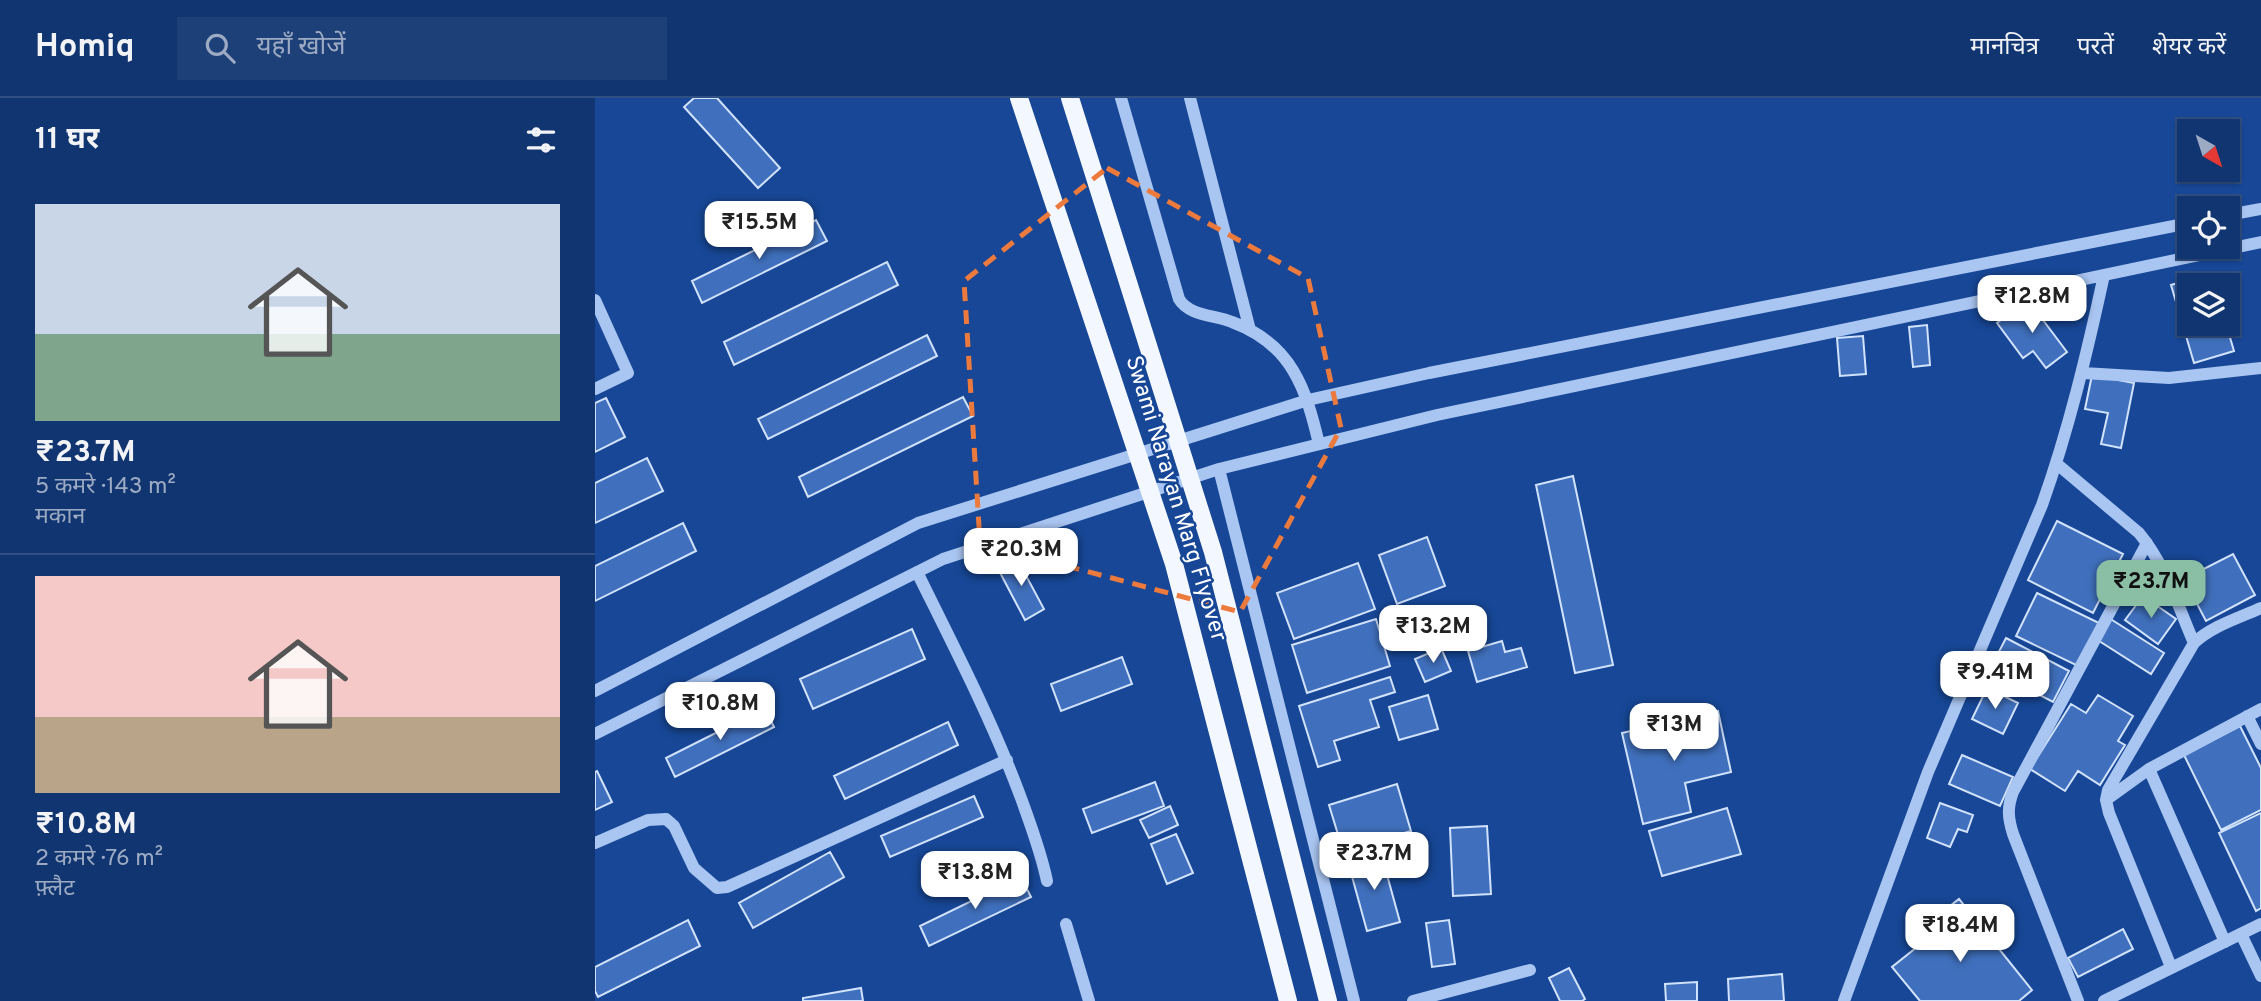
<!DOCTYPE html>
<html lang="hi">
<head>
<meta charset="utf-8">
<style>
  body { margin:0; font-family:Overpass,"Noto Sans Devanagari",sans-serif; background:#1e4078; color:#f1f3f6; height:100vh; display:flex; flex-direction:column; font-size:26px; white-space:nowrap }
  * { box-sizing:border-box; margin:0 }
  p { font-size:23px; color:#9cabc3 }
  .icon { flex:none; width:38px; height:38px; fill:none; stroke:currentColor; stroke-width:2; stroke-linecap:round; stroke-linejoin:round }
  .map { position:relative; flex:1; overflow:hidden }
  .side { display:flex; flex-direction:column; background:#113570; width:595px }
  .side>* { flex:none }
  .needle { width:46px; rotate:141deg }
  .fabs { position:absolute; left:1582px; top:21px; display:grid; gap:14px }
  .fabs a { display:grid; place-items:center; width:63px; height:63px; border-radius:0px; background:#113570; box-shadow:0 2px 5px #0004,0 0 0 2px #305083; font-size:35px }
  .price { position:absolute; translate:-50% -60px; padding:0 16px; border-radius:14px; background:#fff; color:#222; font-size:23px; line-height:46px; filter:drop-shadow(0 2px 4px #0008) }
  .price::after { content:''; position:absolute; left:50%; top:42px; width:21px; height:16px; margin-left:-10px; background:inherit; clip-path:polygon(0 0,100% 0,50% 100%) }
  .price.on { background:#8abfa5; color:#111 }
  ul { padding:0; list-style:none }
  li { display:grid; align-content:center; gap:14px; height:371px; padding:0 35px }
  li+li { border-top:2px solid #305083 }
  li span { display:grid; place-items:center; height:217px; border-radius:0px; color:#555 }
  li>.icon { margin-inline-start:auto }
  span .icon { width:126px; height:126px; fill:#fffc; stroke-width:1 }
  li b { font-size:30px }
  h2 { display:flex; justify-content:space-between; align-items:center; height:84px; padding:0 35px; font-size:30px }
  header { display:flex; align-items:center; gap:42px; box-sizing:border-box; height:98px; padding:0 35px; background:#113570; border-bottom:2px solid #305083 }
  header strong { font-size:33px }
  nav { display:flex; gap:38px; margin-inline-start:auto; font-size:24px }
  .search { width:490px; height:63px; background:#1e4078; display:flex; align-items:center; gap:18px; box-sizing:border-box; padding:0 24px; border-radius:0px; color:#9cabc3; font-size:26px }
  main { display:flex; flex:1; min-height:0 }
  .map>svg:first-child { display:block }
  .building { fill:#4070bd; stroke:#d1e2fc; stroke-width:2 }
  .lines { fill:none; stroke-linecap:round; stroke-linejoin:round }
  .minor { stroke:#a9c5f1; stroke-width:12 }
  .major { stroke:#f3f7ff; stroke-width:18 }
  .marked { fill:none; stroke:#ed7a3d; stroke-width:5; stroke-dasharray:14 9; stroke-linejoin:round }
  .labels { text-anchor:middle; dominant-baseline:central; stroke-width:5; stroke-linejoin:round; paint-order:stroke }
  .street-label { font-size:23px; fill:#fff; stroke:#174796 }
</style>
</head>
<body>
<header>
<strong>Homiq</strong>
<div class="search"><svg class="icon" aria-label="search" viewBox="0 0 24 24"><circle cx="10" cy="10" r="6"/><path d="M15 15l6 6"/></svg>यहाँ खोजें</div>
<nav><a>मानचित्र</a><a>परतें</a><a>शेयर करें</a></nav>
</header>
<main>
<section class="side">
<h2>11 घर<svg class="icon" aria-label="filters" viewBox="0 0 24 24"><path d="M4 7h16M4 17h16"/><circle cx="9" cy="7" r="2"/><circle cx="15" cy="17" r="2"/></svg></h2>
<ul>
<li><span style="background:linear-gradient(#c9d6e8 60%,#7fa58c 0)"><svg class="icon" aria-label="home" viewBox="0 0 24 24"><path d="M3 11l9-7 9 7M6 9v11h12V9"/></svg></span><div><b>₹23.7M</b><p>5 कमरे · 143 m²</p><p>मकान</p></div></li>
<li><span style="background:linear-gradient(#f6c9c9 65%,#b9a48a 0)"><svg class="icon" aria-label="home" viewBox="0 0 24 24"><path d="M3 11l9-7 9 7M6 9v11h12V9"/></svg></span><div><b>₹10.8M</b><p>2 कमरे · 76 m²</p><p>फ़्लैट</p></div></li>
</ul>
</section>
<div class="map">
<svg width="1666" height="903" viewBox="0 0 1666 903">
  <rect width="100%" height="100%" fill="#174796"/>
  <!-- building -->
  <path class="building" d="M99 0H122L185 70 163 90 89 9Z
    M221 122 232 143 107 205 97 183Z
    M292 164 303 187 139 267 129 244Z
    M1617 175 1620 187H1594V226H1631L1639 253 1599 265 1576 187Z
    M1433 202 1472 254 1451 270 1438 253 1428 260 1402 225Z
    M1332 227 1335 267 1318 269 1314 229Z
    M332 237 342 258 173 341 163 321Z
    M1268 238 1271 276 1245 278 1242 240Z
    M1497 277 1539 285 1526 350 1506 346 1513 315 1490 311Z
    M368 299 378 318 213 399 204 379Z
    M11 300 30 339 0 354V305Z
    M52 360 68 393 0 425V385Z
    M978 378 1018 567 980 575 941 387Z
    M1462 423 1528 456 1498 515 1433 482Z
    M88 425 101 453 0 503V468Z
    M832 439 850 488 802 506 784 457Z
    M1638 456 1660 497 1611 523 1589 481Z
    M421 459 449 511 430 522 402 469Z
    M763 465 780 511 699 541 682 495Z
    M1442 495 1504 525 1483 568 1421 538Z
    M1548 498 1581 521 1563 546 1530 522Z
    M827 518 834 535 804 547 798 529Z
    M1514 520 1569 555 1556 576 1501 541Z
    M781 521 795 568 712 595 697 547Z
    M317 531 330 561 218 611 205 581Z
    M1411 540 1474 573 1458 604 1395 571Z
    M907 543 910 554 926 550 932 569 882 584 873 553Z
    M846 550 856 573 830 584 820 561Z
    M527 559 537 586 466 613 456 586Z
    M795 579 800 594 775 602 784 629 739 643 745 662 723 669 704 608Z
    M1392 590 1423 605 1408 636 1377 621Z
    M833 597 843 631 804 642 794 609Z
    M1503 597 1538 618 1523 643 1530 647 1505 687 1483 673 1470 693 1435 671 1476 606 1491 615Z
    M170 610 179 629 80 679 71 660Z
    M1123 613 1136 674 1090 685 1096 714 1048 726 1027 635Z
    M353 624 363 647 250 701 239 678Z
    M1645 628 1666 670V712L1626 732 1589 657Z
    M1367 657 1418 679 1405 708 1354 686Z
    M2 673 17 704 0 712V674Z
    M560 684 569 708 497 735 488 711Z
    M802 686 816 733 748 753 734 707Z
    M379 698 388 719 295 759 286 738Z
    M1345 705 1378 717 1372 734 1363 731 1355 749 1332 740Z
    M575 708 583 727 554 740 545 722Z
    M1132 710 1146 756 1067 778 1054 733Z
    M1666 715V810L1661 813 1624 735Z
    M892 728 896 796 858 798 855 730Z
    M581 736 598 775 572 786 556 746Z
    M235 754 249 779 158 830 144 805Z
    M786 755 805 824 772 833 753 764Z
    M426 779 436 799 334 848 325 828Z
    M1364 801 1437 892 1424 903H1325L1297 869 1342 833 1335 824Z
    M93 822 105 848 3 899 0 893V869Z
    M854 822 860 866 837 869 831 825Z
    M1528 831 1538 851 1483 879 1473 860Z
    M974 870 990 901 987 903H965L954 880Z
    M1187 876 1189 903H1134L1133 881Z
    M1102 884V903H1071L1070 886Z
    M266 890 268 903H208V900Z"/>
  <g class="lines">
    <!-- minor -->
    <path class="minor" d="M526 0 584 201C594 218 620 217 637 224 697 246 711 291 724 346
      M595 0 655 232
      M1633 117 1666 111
      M0 202 33 275 0 291
      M1488 275 1574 280 1666 270
      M1462 366 1544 435C1570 466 1583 508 1599 545
      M624 371 759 903
      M322 474C359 549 397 622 426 700 436 728 446 754 452 783
      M0 593 323 425 713 302 834 275 1594 125
      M1652 618 1666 646
      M0 636 348 461 624 371 842 317 1666 144
      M1554 671 1630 844
      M1511 702 1554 671 1666 611
      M0 745 53 722 71 721 79 728 99 770 122 790 132 789 412 662
      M471 826 494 903
      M1646 836 1666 878
      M1576 869 1514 715 1511 702 1513 692 1599 545C1617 528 1644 520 1666 510
      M818 903 935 872
      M1249 903 1333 674 1447 407C1474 331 1492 255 1509 177
      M1483 903 1418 736C1413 720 1412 710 1418 694L1552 445
      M1509 903 1666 826"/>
    <!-- major -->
    <path class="major" d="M424 0 579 466 693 903
      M475 0 618 454 733 903"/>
  </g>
  <!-- marked area -->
  <path class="marked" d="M512 70 713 180 746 330 645 514 385 445 369 183Z"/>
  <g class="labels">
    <!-- street labels -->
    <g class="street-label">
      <text transform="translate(580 401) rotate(73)">Swami Narayan Marg Flyover</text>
    </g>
  </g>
</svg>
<div class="fabs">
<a><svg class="needle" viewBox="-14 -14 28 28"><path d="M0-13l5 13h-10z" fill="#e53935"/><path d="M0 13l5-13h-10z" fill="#9cabc3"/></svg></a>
<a><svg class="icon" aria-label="locate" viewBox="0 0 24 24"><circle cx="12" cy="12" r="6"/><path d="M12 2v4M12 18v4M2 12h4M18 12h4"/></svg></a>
<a><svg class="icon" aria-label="layers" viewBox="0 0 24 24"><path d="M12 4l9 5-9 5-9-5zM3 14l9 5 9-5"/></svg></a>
</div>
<b class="price" style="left:164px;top:163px">₹15.5M</b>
<b class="price" style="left:1437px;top:237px">₹12.8M</b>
<b class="price" style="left:426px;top:490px">₹20.3M</b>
<b class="price on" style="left:1556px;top:522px">₹23.7M</b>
<b class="price" style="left:838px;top:567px">₹13.2M</b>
<b class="price" style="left:1400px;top:613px">₹9.41M</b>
<b class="price" style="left:125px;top:644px">₹10.8M</b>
<b class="price" style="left:1079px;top:665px">₹13M</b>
<b class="price" style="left:779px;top:794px">₹23.7M</b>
<b class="price" style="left:380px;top:813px">₹13.8M</b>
<b class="price" style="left:1365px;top:866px">₹18.4M</b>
</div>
</main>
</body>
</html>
